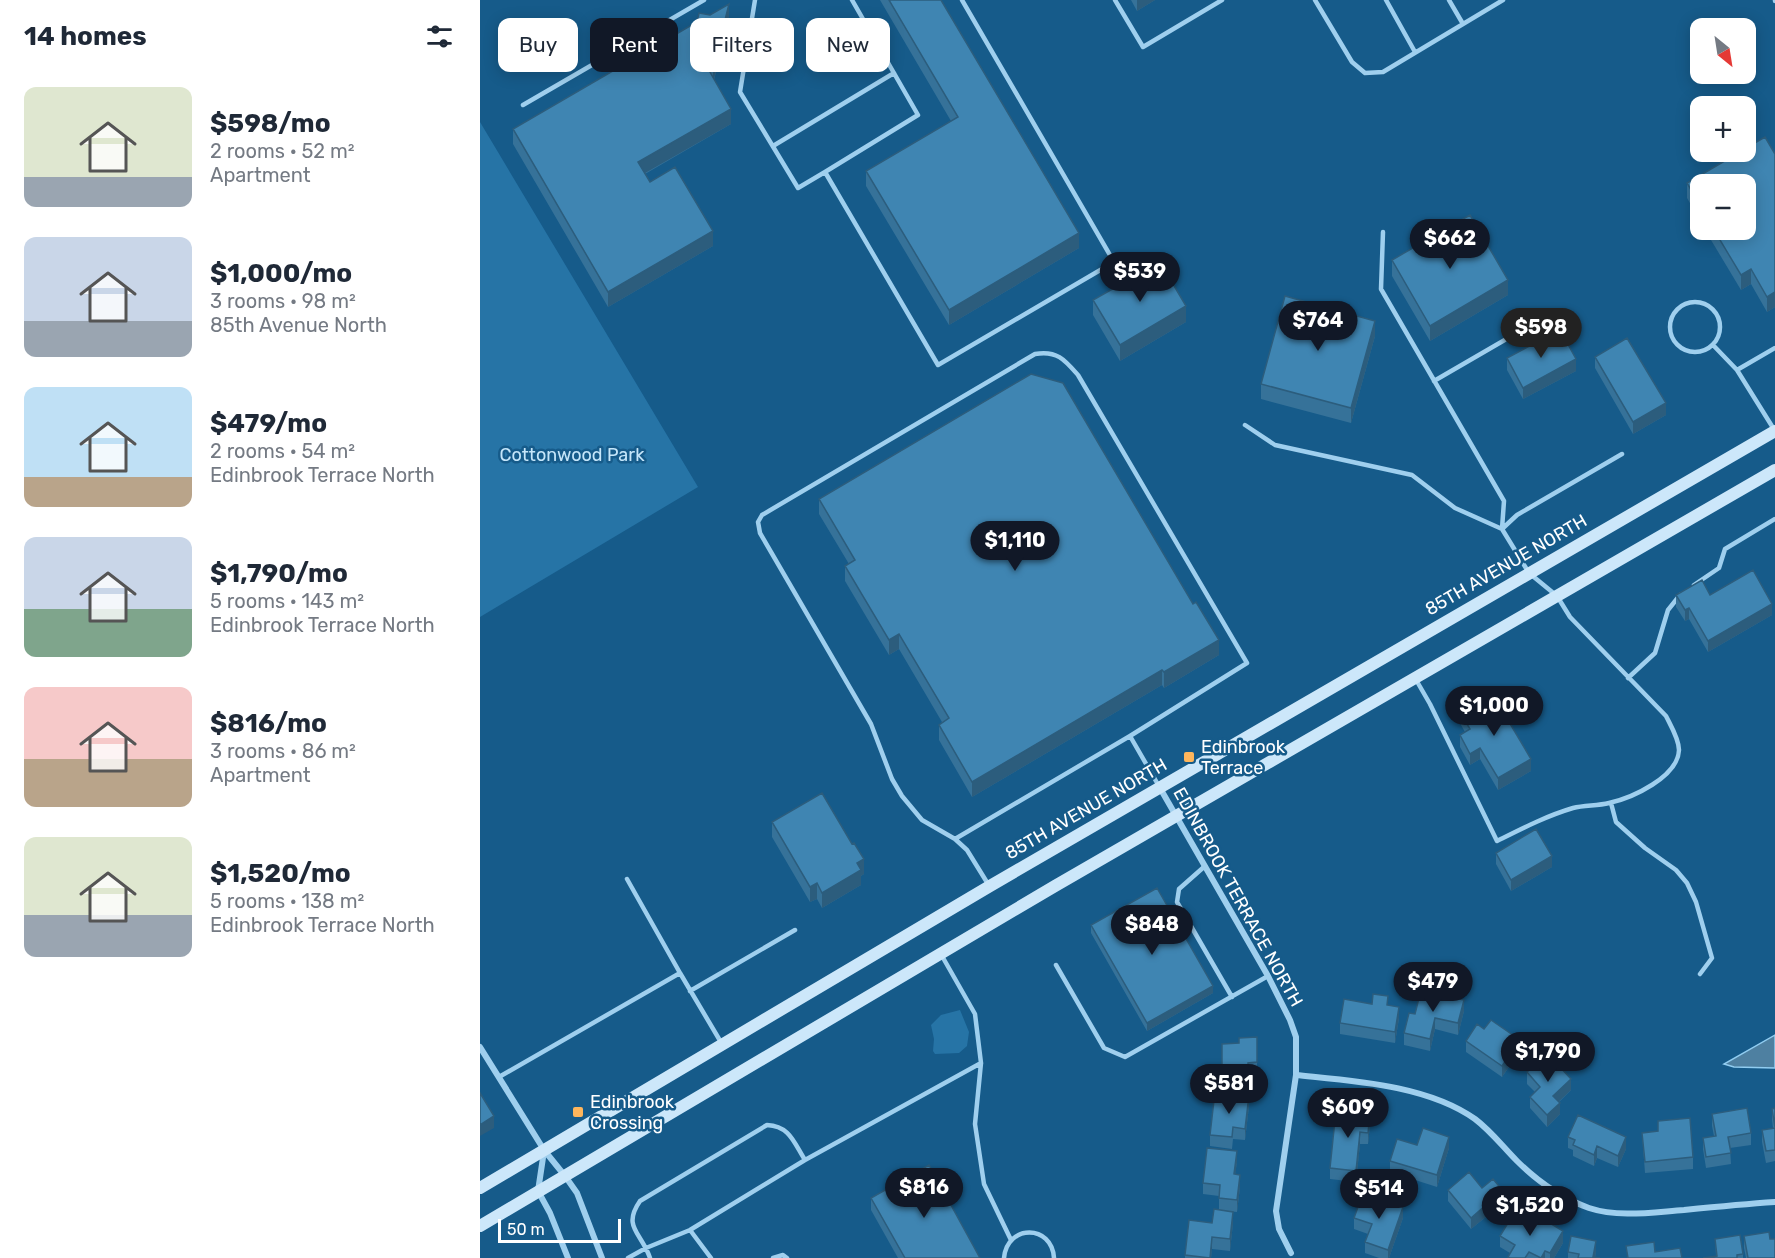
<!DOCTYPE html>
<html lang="en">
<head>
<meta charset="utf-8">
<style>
  body { margin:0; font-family:Rubik,sans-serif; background:#f2f2f3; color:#1f2937; height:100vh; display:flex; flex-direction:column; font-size:22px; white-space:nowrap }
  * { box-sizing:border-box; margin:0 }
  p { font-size:20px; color:#747a83 }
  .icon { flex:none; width:33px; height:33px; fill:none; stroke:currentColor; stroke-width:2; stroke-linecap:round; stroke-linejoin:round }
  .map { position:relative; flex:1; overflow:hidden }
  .drawer { display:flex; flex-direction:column; background:#fff; width:480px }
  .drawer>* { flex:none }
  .guide { position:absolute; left:18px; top:18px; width:570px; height:54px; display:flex; gap:12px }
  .needle { width:39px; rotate:150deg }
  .controls { position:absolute; left:1210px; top:18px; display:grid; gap:12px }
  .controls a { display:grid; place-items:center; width:66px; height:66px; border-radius:12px; background:#fff; box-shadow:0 3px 15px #0003; font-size:30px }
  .scale { position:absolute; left:18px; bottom:15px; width:123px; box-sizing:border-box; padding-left:6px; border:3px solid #fff; border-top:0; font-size:16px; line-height:21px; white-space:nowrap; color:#fff; -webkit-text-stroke:4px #165b8a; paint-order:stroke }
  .price { position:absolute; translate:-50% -51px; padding:0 14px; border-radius:21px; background:#111827; color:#fff; font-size:20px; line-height:39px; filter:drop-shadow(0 2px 3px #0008) }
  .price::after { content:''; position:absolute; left:50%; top:36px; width:18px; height:14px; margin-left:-9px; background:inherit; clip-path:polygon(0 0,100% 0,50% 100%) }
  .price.selected { background:#222; color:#fff }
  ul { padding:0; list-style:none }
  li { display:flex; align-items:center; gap:18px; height:150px; padding:0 24px }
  li span { display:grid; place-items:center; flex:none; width:168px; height:120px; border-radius:12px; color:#555 }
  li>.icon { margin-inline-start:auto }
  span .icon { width:72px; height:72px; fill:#fffc; stroke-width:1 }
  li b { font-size:26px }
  h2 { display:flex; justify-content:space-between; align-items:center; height:72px; padding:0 24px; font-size:26px }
  .pill { padding:0 21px; border-radius:12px; background:#fff; box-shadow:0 3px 15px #0003; font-size:21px; line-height:54px }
  .pill.selected { background:#111827; color:#fff }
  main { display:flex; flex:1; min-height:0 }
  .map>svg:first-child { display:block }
  .green { fill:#2674a6 }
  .water { fill:#4e80a1; stroke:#91cdf1; stroke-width:1.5 }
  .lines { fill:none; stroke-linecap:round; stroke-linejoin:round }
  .lane { stroke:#9fcfee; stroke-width:4.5 }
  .street { stroke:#9fcfee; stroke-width:6 }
  .secondary { stroke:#cce7fa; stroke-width:12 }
  .wall { fill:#367299 }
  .shaded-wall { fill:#2c5d7d }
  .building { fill:#3f85b2; stroke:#2c5d7d; stroke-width:1.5 }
  .poi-dot { fill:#ffb65c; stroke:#165b8a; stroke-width:2 }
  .labels { text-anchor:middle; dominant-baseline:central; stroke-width:5; stroke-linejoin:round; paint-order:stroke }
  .park-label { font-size:18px; fill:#c5e6fa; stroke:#165b8a }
  .street-label { font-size:18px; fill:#fff; stroke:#165b8a }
  .poi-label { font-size:18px; fill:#fff; stroke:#165b8a; text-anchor:start }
</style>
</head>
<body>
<main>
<section class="drawer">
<h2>14 homes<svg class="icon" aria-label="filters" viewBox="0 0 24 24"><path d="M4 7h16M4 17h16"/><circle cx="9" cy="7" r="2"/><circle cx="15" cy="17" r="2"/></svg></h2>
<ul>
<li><span style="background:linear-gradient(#dfe7d0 75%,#9aa5b1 0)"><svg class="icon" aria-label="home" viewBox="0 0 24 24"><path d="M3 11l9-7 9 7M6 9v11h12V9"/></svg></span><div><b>$598/mo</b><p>2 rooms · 52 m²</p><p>Apartment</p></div></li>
<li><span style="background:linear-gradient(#c9d6e8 70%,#9aa5b1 0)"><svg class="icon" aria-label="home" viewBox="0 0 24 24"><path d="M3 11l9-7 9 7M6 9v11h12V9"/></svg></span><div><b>$1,000/mo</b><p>3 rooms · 98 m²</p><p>85th Avenue North</p></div></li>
<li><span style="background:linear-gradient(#bfe0f5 75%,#b9a48a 0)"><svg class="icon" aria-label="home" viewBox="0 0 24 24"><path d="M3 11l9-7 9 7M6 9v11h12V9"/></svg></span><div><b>$479/mo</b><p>2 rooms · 54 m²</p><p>Edinbrook Terrace North</p></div></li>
<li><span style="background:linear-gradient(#c9d6e8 60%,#7fa58c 0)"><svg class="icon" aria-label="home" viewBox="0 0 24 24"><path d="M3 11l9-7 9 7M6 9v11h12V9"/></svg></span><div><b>$1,790/mo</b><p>5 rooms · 143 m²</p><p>Edinbrook Terrace North</p></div></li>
<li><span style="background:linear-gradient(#f6c9c9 60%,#b9a48a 0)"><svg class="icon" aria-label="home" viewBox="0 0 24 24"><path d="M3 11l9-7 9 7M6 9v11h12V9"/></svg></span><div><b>$816/mo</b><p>3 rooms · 86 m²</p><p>Apartment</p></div></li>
<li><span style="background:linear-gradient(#dfe7d0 65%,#9aa5b1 0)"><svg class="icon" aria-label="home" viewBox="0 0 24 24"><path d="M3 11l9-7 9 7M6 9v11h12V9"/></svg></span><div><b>$1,520/mo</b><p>5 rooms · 138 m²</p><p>Edinbrook Terrace North</p></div></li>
</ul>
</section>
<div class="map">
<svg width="1295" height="1258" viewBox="0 0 1295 1258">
  <rect width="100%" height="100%" fill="#165b8a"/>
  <!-- green -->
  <path class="green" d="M0 122 218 487 0 617Z
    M480 1010 489 1032 487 1046 479 1053 455 1054 453 1051 454 1039 451 1025 461 1015Z"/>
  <!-- water -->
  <path class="water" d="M1295 1035V1068L1254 1067 1244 1064Z"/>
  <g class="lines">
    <!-- lane -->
    <path class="lane" d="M275 0 260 92 318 188 345 172 458 365 634 262 482 0
      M635 0 663 47 742 0
      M835 0 872 62 885 73 903 72 1023 0
      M906 0 935 52
      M969 0 983 24
      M1295 0V1
      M43 105 224 0
      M293 146 414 73
      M345 172 438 115 372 0
      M903 232 901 289 1024 501 1022 529
      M1190 327a25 25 0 1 1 50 0a25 25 0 1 1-50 0Z
      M1233 345 1257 370
      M954 381 1061 319
      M765 425 795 445 932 475 975 508 1022 529 1049 573 1077 596 1090 617 1186 716C1191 726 1199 739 1199 750 1198 777 1152 798 1129 803 1117 806 1105 805 1093 808 1066 816 1041 829 1017 841L950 704 935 678
      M1295 431 1257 370 1295 348
      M1022 529 1037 515 1142 454
      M1214 585 1239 568 1245 549 1295 519
      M1148 678 1175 653 1188 610 1200 595
      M1131 803 1136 822 1165 848 1196 870 1207 883 1216 902 1232 958 1220 974
      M475 839 650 736
      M725 866 699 889 697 902 752 997
      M147 879 200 973
      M508 884 487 850 475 839 442 820 422 796 412 779 391 724 280 533 278 522 282 515 555 354C577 350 585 360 598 375L767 663 650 736 680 788
      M462 956 495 1014 501 1063 495 1124 504 1184 531 1240
      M576 965 624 1048 645 1057 788 976
      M210 991 315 930
      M19 1077 200 973 242 1044
      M210 1230 231 1258
      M148 1258 166 1248 210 1230 325 1160 501 1063
      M170 1258C161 1232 142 1227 160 1201L287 1125C310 1126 314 1143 325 1160
      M293 1258 303 1255 307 1258
      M524 1258C527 1224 572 1224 574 1258"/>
    <!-- street -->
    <path class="street" d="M680 788 788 976 810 1020 816 1037V1075L796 1211 799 1229 811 1253
      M0 1047 64 1150 85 1176 97 1193 122 1258
      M816 1075C874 1081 947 1085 995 1119 1011 1131 1023 1147 1037 1161 1058 1182 1081 1198 1109 1208 1139 1218 1174 1212 1204 1210 1234 1207 1265 1204 1295 1202
      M64 1151 58 1191 70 1213 88 1258"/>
    <!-- secondary -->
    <path class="secondary" d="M0 1188 510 886 1295 431
      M0 1226 575 886 1295 470"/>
  </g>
  <!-- wall -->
  <path class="wall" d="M400 0H461L599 248 469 325 386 186V171L471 121Z
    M651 0H675L657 11Z
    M249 19 234 80 251 124 165 174 170 182 233 246 128 307 33 144V129L217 22Z
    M1295 154V307L1287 312 1271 284 1261 290 1225 230H1266L1221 184V222L1207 198V183Z
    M912 260 1028 295 950 341 912 276Z
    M613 300 706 322 640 361 613 315Z
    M895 336 871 423 781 399V384Z
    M1115 357 1186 415 1153 434 1115 368Z
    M1027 358 1096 371 1043 399 1027 370Z
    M339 499 739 655 684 688 682 685 492 797 459 740V725L462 722 419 649 409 655 365 581V566L369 564 339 514Z
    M1196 595H1230L1292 615 1228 652 1209 619 1205 621 1196 607Z
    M981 714 1051 771 1018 790 1000 759 990 765 980 747V735L985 732 981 725Z
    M292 822 384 874 381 876V885L342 908 337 899 330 902 292 837Z
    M1016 853 1072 867 1031 891 1016 864Z
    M611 925 733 993 667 1031 611 933Z
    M892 1004 919 1018 915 1043 860 1034V1023Z
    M984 1011 978 1035 955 1029 950 1051 924 1045V1033L935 1014Z
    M777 1037V1070H768V1084L742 1085V1044L759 1043Z
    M986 1041 1040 1051 1022 1077 986 1052Z
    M1047 1072 1091 1090 1079 1102 1080 1114 1067 1127 1050 1108V1097L1055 1092 1047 1084Z
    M769 1106 765 1140 753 1139 752 1149 730 1146V1135Z
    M1295 1108V1161L1286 1163 1282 1142V1130L1293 1128 1292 1120V1109Z
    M856 1110 890 1125 888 1144H880L876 1182 850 1179V1168Z
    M1232 1114 1271 1133V1145L1250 1148 1251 1164 1226 1168 1223 1149V1138L1234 1136 1232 1126Z
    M1178 1121 1213 1157V1169L1165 1173 1162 1133 1178 1131Z
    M1088 1137 1146 1149 1138 1167 1117 1158 1114 1166 1093 1156V1150L1088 1148Z
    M937 1145 969 1148 957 1187 910 1172V1161Z
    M757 1162 755 1174 760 1187 757 1212 739 1210V1196L723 1194V1183Z
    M1002 1188 1029 1210 1013 1223 1007 1216 991 1229 968 1201V1190Z
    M391 1198 500 1258H418L391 1210Z
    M874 1218H923L909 1258H899L885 1253V1242L888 1234 874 1229Z
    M732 1223H753L750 1251 732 1249 731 1258H705V1255Z
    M1020 1236 1083 1243 1074 1258H1028L1030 1253 1020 1247Z
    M1264 1236 1290 1239 1295 1258H1266L1264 1248Z
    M1235 1239 1263 1254V1258H1223L1236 1256Z
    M1088 1252H1116L1115 1257 1120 1258H1088Z"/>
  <!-- shaded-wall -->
  <path class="shaded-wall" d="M657 0H675L657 11Z
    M249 4V19L233 83V68Z
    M230 63V78L226 65Z
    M251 109V124L158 177V162Z
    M233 231V246L128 307V292Z
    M599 233V248L469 325V310Z
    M1271 269V284L1261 290V275Z
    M1028 280V295L950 341V326Z
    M1295 292V307L1287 312V297Z
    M706 306V322L640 361V345Z
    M895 321V336L871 423V408Z
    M1096 359V371L1043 399V388Z
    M1186 403V415L1153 434V422Z
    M1292 604V615L1228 652V641Z
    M1209 608V619L1205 621V610Z
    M419 634V649L409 655V640Z
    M739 640V655L684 688V672Z
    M682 670V685L492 797V782Z
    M1000 748V759L990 765V754Z
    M1051 759V771L1018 790V778Z
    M1072 856V867L1031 891V880Z
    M384 859V874L381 876V885L342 908V893L377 863Z
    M337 883V899L330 902V887Z
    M733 986V993L667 1031V1023Z
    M984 1000V1011L978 1035V1023Z
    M919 1007V1018L915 1043V1032Z
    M955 1018V1029L950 1051V1039Z
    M1040 1040V1051L1022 1077V1066Z
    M1091 1079V1090L1073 1107V1096Z
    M769 1095V1106L765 1140V1129Z
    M1080 1103V1114L1067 1127V1115Z
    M890 1113V1125L888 1144V1133Z
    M14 1116V1128L0 1136V1125Z
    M880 1132V1144L876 1182V1171Z
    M969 1137V1148L957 1187V1175Z
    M1146 1137V1149L1138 1167V1156Z
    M1117 1146V1158L1114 1166V1155Z
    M757 1151V1162L754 1186V1174Z
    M760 1175V1187L757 1212V1200Z
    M1029 1198V1210L1013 1223V1212Z
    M1007 1204V1216L991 1229V1218Z
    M923 1207V1218L909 1258H908V1250Z
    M753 1212V1223L750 1251V1239Z
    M1083 1231V1243L1074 1258H1070V1253Z
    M732 1237V1249L731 1258H730Z
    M1116 1241V1252L1115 1258H1113Z
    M1065 1251V1258H1061Z"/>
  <!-- building -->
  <path class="building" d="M409 0H461L599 233 469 310 386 171 478 117Z
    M249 4 233 68 230 63 226 65 251 109 158 162 170 182 195 167 233 231 128 292 33 129 217 22 219 13 230 15Z
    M1285 137 1295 154V292L1287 297 1271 269 1261 275 1234 230H1266V184H1221V207L1207 183 1260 152H1266V148Z
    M990 215 1028 280 950 326 912 260Z
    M680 262 706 306 640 345 613 300Z
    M805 296 895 321 871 408 781 384Z
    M1080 330 1096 359 1043 388 1027 358Z
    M1147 338 1186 403 1153 422 1115 357Z
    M551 374 583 383 713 604 716 602 739 640 684 672 682 670 492 782 459 725 469 718 419 634 409 640 365 566 375 560 339 499Z
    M1273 570 1292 604 1228 641 1209 608 1205 610 1196 595 1222 580 1230 595Z
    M1013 695 1051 759 1018 778 1000 748 990 754 980 735 990 729 981 714Z
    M342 793 372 844 374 843 384 859 377 863 381 870 342 893 337 883 330 887 292 822Z
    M1056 829 1072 856 1031 880 1016 853Z
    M677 888 733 986 667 1023 611 925Z
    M941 990 984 1000 978 1023 955 1018 950 1039 924 1033 929 1013 935 1014Z
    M893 994 908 996 907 1005 919 1007 915 1032 860 1023 864 999 892 1004Z
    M1011 1020 1040 1040 1022 1066 986 1041 997 1024 1004 1029Z
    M777 1037V1062L768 1063V1077H742V1044L759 1043V1038Z
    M1067 1053 1091 1079 1073 1096 1080 1103 1067 1115 1050 1097 1060 1087 1047 1072Z
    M0 1093 14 1116 0 1125Z
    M752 1093 769 1095 765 1129 753 1127 752 1137 730 1135 734 1100 751 1102Z
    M1267 1108 1271 1133 1248 1137 1251 1153 1226 1157 1223 1138 1236 1136 1232 1114Z
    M1295 1108V1127L1292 1109Z
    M856 1110 890 1113 888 1133 880 1132 876 1171 850 1168Z
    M1098 1115 1146 1137 1138 1156 1117 1146 1114 1155 1093 1145 1095 1140 1088 1137Z
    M1210 1118 1213 1157 1165 1162 1162 1133 1178 1131V1121Z
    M943 1128 969 1137 957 1175 910 1161 917 1139 937 1145Z
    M1295 1128V1150L1286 1151 1282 1130Z
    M727 1148 757 1151 754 1174 760 1175 757 1200 739 1198 740 1185 723 1183Z
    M449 1165 500 1258H425L391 1198Z
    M989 1172 1002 1188 1013 1179 1029 1198 1013 1212 1007 1204 991 1218 968 1190Z
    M883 1193 923 1207 908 1250 885 1242 892 1224 874 1218Z
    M734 1209 753 1212 750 1239 732 1237 730 1258 705 1255 709 1220 732 1223Z
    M1034 1213 1055 1225 1060 1217 1083 1231 1070 1253 1065 1251 1061 1258 1049 1252 1045 1258H1030L1028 1257 1035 1245 1020 1236Z
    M1289 1232 1290 1239H1295V1258H1268L1264 1236Z
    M1260 1235 1263 1254 1257 1255V1258H1223L1237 1256 1235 1239Z
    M1091 1236 1116 1241 1113 1257 1120 1258H1098L1099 1254 1088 1252Z
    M1174 1242 1175 1252 1200 1248 1202 1258H1148L1146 1246Z"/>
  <!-- markers -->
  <g class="poi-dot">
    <rect x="703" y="751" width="12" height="12" rx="3"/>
    <rect x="92" y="1106" width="12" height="12" rx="3"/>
  </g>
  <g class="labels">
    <!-- park labels -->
    <g class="park-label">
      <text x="92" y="455">Cottonwood Park</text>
    </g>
    <!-- street labels -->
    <g class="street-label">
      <text transform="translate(1026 565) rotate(-30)">85TH AVENUE NORTH</text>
      <text transform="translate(606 809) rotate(-30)">85TH AVENUE NORTH</text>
      <text transform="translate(758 897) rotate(61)">EDINBROOK TERRACE NORTH</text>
    </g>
    <!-- poi labels -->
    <g class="poi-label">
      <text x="721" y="747">Edinbrook<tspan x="721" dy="21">Terrace</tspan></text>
      <text x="110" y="1102">Edinbrook<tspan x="110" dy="21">Crossing</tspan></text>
    </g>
  </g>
</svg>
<div class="controls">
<a><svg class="needle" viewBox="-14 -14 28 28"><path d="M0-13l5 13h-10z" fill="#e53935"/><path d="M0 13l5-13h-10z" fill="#747a83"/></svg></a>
<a>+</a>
<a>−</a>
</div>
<div class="scale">50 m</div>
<b class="price" style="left:970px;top:270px">$662</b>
<b class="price" style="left:660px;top:303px">$539</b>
<b class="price" style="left:838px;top:352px">$764</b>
<b class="price selected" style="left:1061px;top:359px">$598</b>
<b class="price" style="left:535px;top:572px">$1,110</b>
<b class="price" style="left:1014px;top:737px">$1,000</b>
<b class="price" style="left:672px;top:956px">$848</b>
<b class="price" style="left:953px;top:1013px">$479</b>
<b class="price" style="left:1068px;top:1083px">$1,790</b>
<b class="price" style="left:749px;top:1115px">$581</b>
<b class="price" style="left:868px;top:1139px">$609</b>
<b class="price" style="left:444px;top:1219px">$816</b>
<b class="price" style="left:899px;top:1220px">$514</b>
<b class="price" style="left:1050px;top:1237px">$1,520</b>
<div class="guide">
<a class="pill">Buy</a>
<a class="pill selected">Rent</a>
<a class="pill">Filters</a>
<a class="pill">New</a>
</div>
</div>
</main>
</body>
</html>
